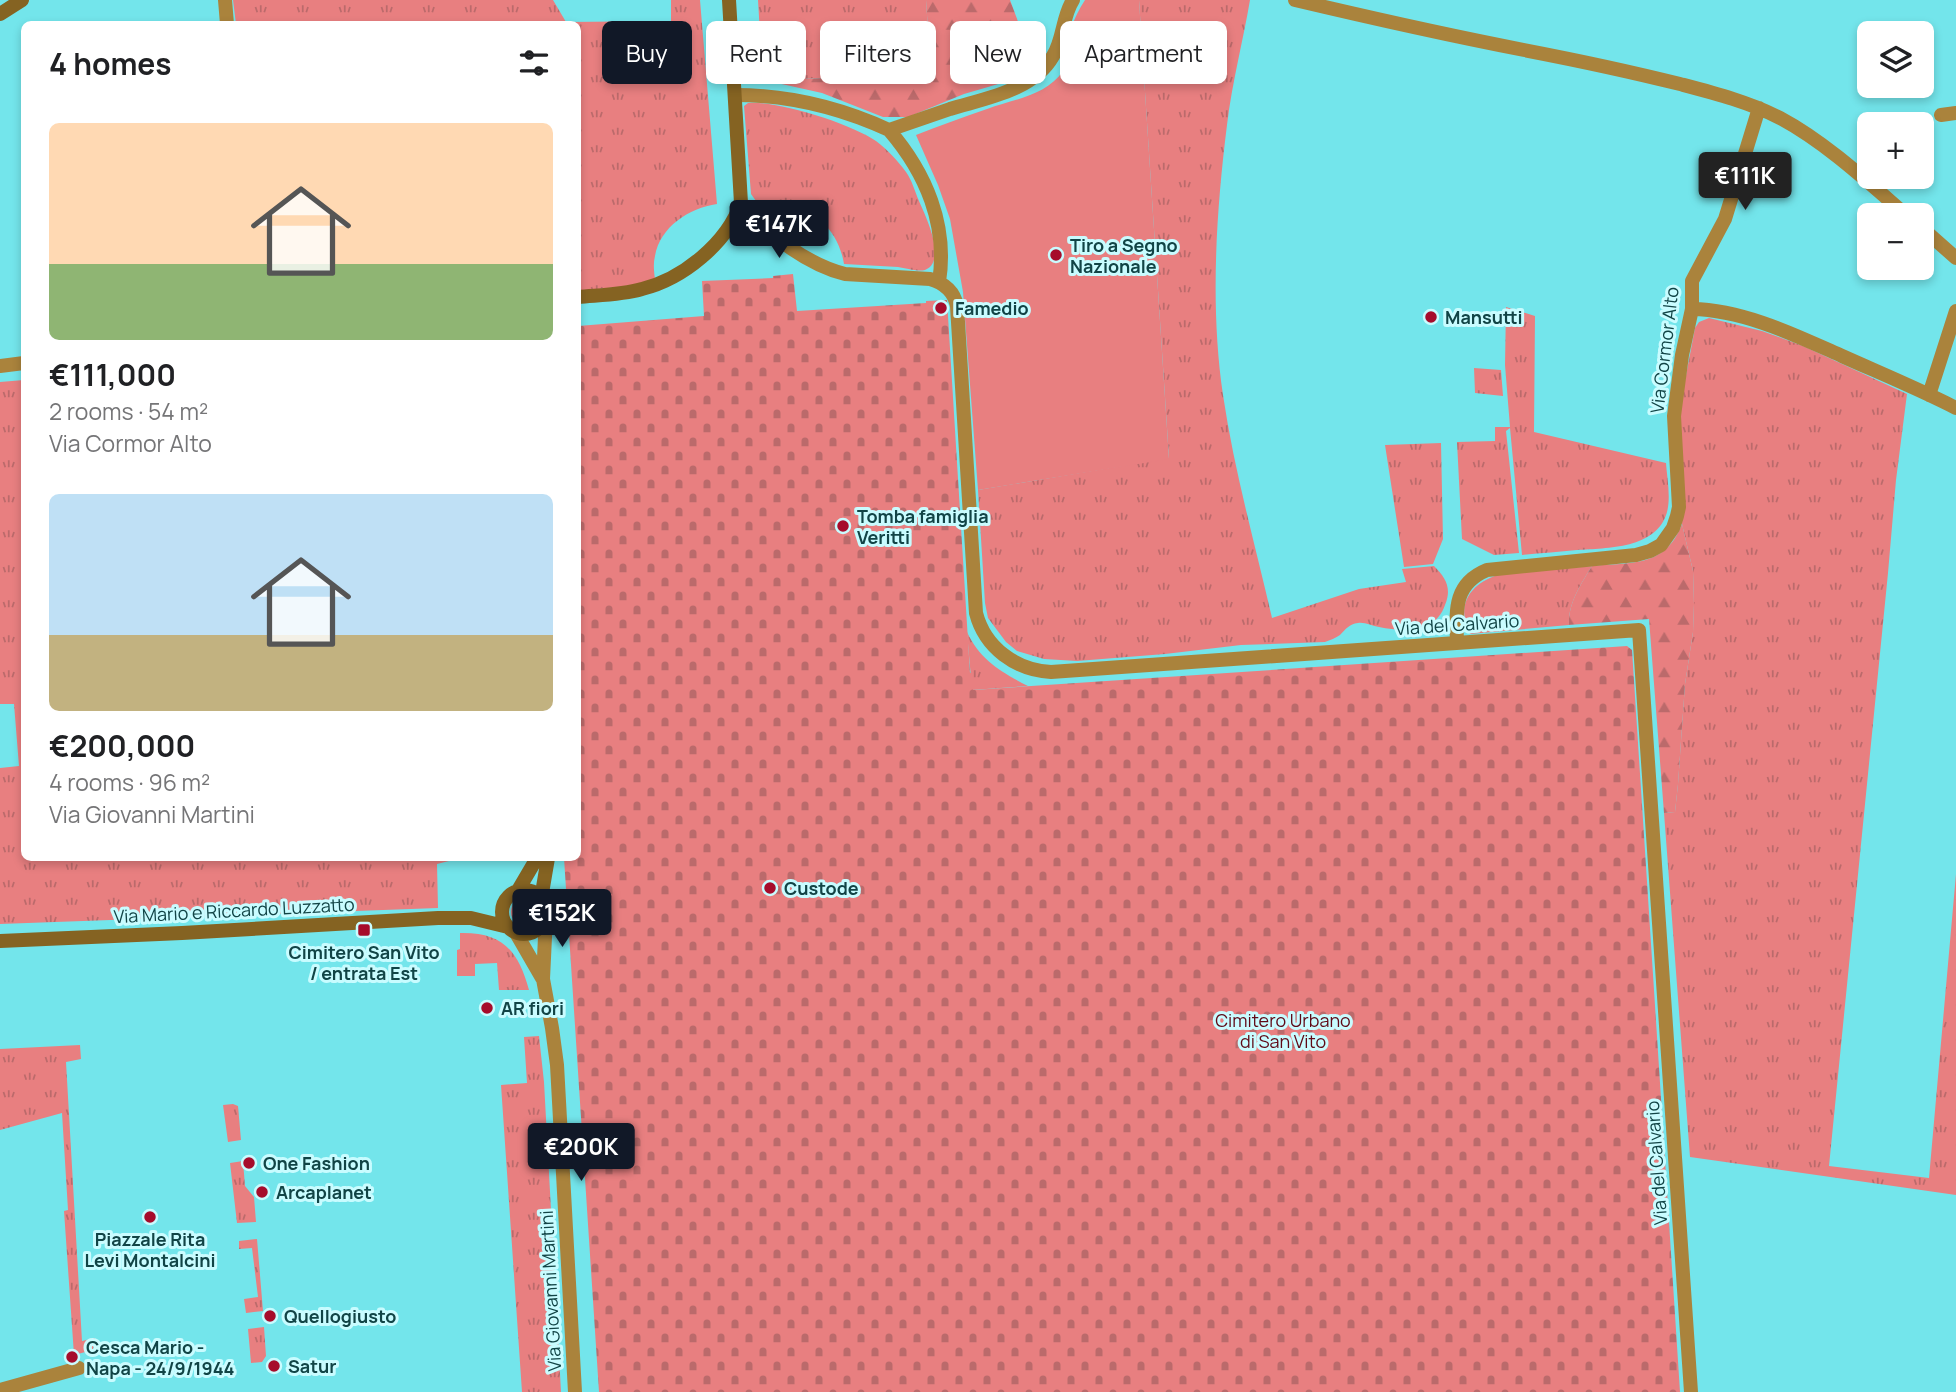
<!DOCTYPE html>
<html lang="en">
<head>
<meta charset="utf-8">
<style>
  body { margin:0; font-family:Manrope,sans-serif; background:#f2f2f2; color:#202124; height:100vh; display:flex; flex-direction:column; font-size:26px; white-space:nowrap }
  * { box-sizing:border-box; margin:0 }
  p { font-size:23px; color:#757577 }
  .icon { flex:none; width:38px; height:38px; fill:none; stroke:currentColor; stroke-width:2; stroke-linecap:round; stroke-linejoin:round }
  .map { position:relative; flex:1; overflow:hidden }
  .sheet { position:absolute; left:21px; top:21px; width:560px; height:840px; display:flex; flex-direction:column; background:#fff; border-radius:10px; box-shadow:0 4px 10px #0003 }
  .sheet>* { flex:none }
  .banner { position:absolute; left:602px; top:21px; width:665px; height:63px; display:flex; gap:14px }
  .buttons { position:absolute; left:1857px; top:21px; display:grid; gap:14px }
  .buttons a { display:grid; place-items:center; width:77px; height:77px; border-radius:10px; background:#fff; box-shadow:0 4px 10px #0003; font-size:35px }
  .price { position:absolute; translate:-50% -60px; padding:0 16px; border-radius:7px; background:#111827; color:#fff; font-size:23px; line-height:46px; filter:drop-shadow(0 2px 4px #0008) }
  .price::after { content:''; position:absolute; left:50%; top:42px; width:21px; height:16px; margin-left:-10px; background:inherit; clip-path:polygon(0 0,100% 0,50% 100%) }
  .price.selected { background:#222; color:#fff }
  ul { padding:0; list-style:none }
  li { display:grid; align-content:center; gap:14px; height:371px; padding:0 28px }
  li span { display:grid; place-items:center; height:217px; border-radius:10px; color:#555 }
  li>.icon { margin-inline-start:auto }
  span .icon { width:126px; height:126px; fill:#fffc; stroke-width:1 }
  li b { font-size:30px }
  h2 { display:flex; justify-content:space-between; align-items:center; height:84px; padding:0 28px; font-size:30px }
  .tag { padding:0 24px; border-radius:10px; background:#fff; box-shadow:0 4px 10px #0003; font-size:24px; line-height:63px }
  .tag.selected { background:#111827; color:#fff }
  .map>svg:first-child { display:block }
  .grass { fill:url(#grass-tufts) }
  .forest { fill:url(#forest-firs) }
  .cemetery { fill:url(#cemetery-stones) }
  .pitch { fill:#e87f80 }
  .lines { fill:none; stroke-linecap:round; stroke-linejoin:round }
  .street { stroke:#aa833c; stroke-width:14 }
  .secondary { stroke:#856322; stroke-width:14 }
  .poi-dot { fill:#a60c2b; stroke:#c9fcff; stroke-width:2.5 }
  .labels { text-anchor:middle; dominant-baseline:central; stroke-width:6; stroke-linejoin:round; paint-order:stroke }
  .poi-label { font-size:18px; font-weight:bold; fill:#114446; stroke:#c9fcff; text-anchor:start }
  .street-label { font-size:18px; fill:#114446; stroke:#c9fcff }
  .park-label { font-size:18px; fill:#5f0916; stroke:#c9fcff }
</style>
</head>
<body>
<div class="map">
<svg width="1956" height="1392" viewBox="0 0 1956 1392">
  <defs>
    <pattern id="grass-tufts" width="24" height="20" patternUnits="userSpaceOnUse" patternTransform="scale(1.75)"><rect width="24" height="20" fill="#e87f80"/><path d="M3 7l-1-3M5 7V3M7 7l1-3M15 17l-1-3M17 17v-4M19 17l1-3" fill="none" stroke="#bb6a6b"/></pattern>
    <pattern id="forest-firs" width="22" height="20" patternUnits="userSpaceOnUse" patternTransform="scale(1.75)"><rect width="22" height="20" fill="#e87f80"/><path d="M5 1l3.5 6h-7zM16 11l3.5 6h-7z" fill="#bb6a6b"/></pattern>
    <pattern id="cemetery-stones" width="16" height="16" patternUnits="userSpaceOnUse" patternTransform="scale(1.75)"><rect width="16" height="16" fill="#e87f80"/><path d="M2 7V4a2 2 0 0 1 4 0v3zM10 15v-3a2 2 0 0 1 4 0v3z" fill="#bb6a6b"/></pattern>
  </defs>
  <rect width="100%" height="100%" fill="#73e5eb"/>
  <!-- grass -->
  <path class="grass" d="M233 0H553L566 22 671 21V0H700L717 204C689 208 660 227 655 256 653 264 654 272 655 279L639 285 578 291V24H236Z
    M758 0H926L931 74 799 79C781 83 768 89 762 68Z
    M1139 0H1250C1243 41 1232 83 1227 125 1216 213 1210 307 1223 395 1234 470 1255 544 1272 618L1359 589 1406 582 1402 569 1434 566C1446 578 1452 588 1445 605 1435 634 1404 632 1379 627 1372 626 1365 622 1358 623 1349 624 1346 629 1340 635 1336 638 1330 640 1325 642L1241 645 1165 654 1077 661 1044 659 1017 651 1006 642 988 618 985 603 978 490 1169 458Z
    M748 103C777 100 852 124 876 141 887 149 898 161 906 172 912 180 915 192 919 201 925 215 948 261 925 270 917 272 906 268 898 267 880 266 862 265 844 264 839 232 816 209 784 204 775 202 765 204 756 201L751 194 744 106Z
    M1506 307 1535 316 1534 432 1666 463C1667 478 1671 497 1667 512 1657 549 1607 548 1577 550 1559 552 1540 553 1522 555L1510 428 1506 431 1519 553 1494 555 1462 539 1457 442 1495 441V427H1510L1505 365Z
    M1709 318 1762 331 1803 346 1907 394 1896 480 1888 573 1829 1166 1929 1178 1956 874V1195L1690 1157 1664 813 1675 812 1678 784 1685 684 1693 632 1694 604 1693 571 1682 524 1680 417 1684 386 1695 328 1699 322Z
    M1474 368 1501 370 1503 396 1475 393Z
    M24 380V858H461L437 864 438 908 0 924V768L19 766 14 704H0V382Z
    M1441 443 1443 539 1433 564 1404 567 1385 445Z
    M1592 566C1581 584 1568 603 1569 625L1470 634C1454 603 1473 581 1502 574Z
    M967 632C980 660 1001 672 1028 686L972 690Z
    M511 912a13 13 0 1 1 26 0a13 13 0 1 1-26 0Z
    M460 933C502 932 518 950 529 990H499L497 963 475 964V976H457V950L460 949Z
    M539 1036 544 1082 561 1392H522L501 1085 527 1083 524 1037Z
    M80 1045 81 1059 66 1062 82 1341 95 1338 93 1350 74 1355 64 1211 68 1210 62 1113 0 1130V1049Z
    M233 1104 238 1106 241 1140 228 1142 223 1105Z
    M243 1161 245 1186 254 1197 256 1222 237 1223 230 1163Z
    M257 1239 263 1311 246 1313 244 1299 258 1297 252 1248 239 1249V1241Z
    M264 1327 266 1356 262 1362 251 1363 248 1329Z"/>
  <!-- forest -->
  <path class="forest" d="M926 0H1010L1033 62 1012 80 964 94 908 117H883L822 93 777 83 799 79 931 74Z
    M1682 524 1693 571 1694 604 1693 632 1685 684 1678 784 1675 812 1664 813 1649 619 1569 625C1568 603 1581 584 1592 566 1632 562 1665 568 1682 524Z"/>
  <!-- cemetery -->
  <path class="cemetery" d="M793 274 797 311 926 303V301L947 300 970 673H972L973 690 1627 646 1632 650 1680 1392H599L564 858H578V697L579 696 578 672V326L704 316 702 281 773 278V276Z"/>
  <!-- pitch -->
  <path class="pitch" d="M1085 0H1139L1169 459 978 490 963 292 950 219 938 185 916 135C939 126 963 117 987 109 1014 99 1046 96 1063 71 1073 57 1068 44 1071 29 1074 19 1079 9 1085 0Z"/>
  <g class="lines">
    <!-- street -->
    <path class="street" d="M225 0 227 24
      M1295 0C1371 18 1447 35 1524 50 1576 60 1628 71 1680 84 1714 93 1749 102 1780 118 1825 142 1868 182 1906 215
      M735 95C788 95 841 108 889 130 909 123 930 116 950 109 986 98 1033 91 1053 56 1064 38 1062 17 1073 0
      M1941 115 1956 113
      M889 130C926 173 948 225 939 282
      M741 203C765 233 808 265 845 274L930 279C944 283 954 291 957 306L976 613C985 648 1016 670 1051 672L1639 630 1691 1392
      M1922 228 1956 258
      M1692 309C1744 310 1795 335 1842 356 1880 373 1919 389 1956 408
      M0 366 24 363
      M1929 395 1956 311
      M1457 643C1456 611 1453 584 1487 570L1636 555 1650 551 1661 545 1673 528 1677 516 1679 507 1674 416 1682 355 1692 309V281L1725 219 1759 108
      M546 916 543 979 552 1028 557 1065 575 1392
      M516 933 542 978
      M0 1390 79 1368"/>
    <!-- secondary -->
    <path class="secondary" d="M0 14 22 0
      M578 297C599 295 621 295 642 289 683 279 727 243 741 203L729 0
      M502 912a22 22 0 1 1 44 0a22 22 0 1 1-44 0Z
      M517 892 537 858
      M541 899 548 858
      M0 941 182 933 438 918H471L508 927"/>
  </g>
  <!-- markers -->
  <g class="poi-dot">
    <circle cx="1056" cy="255" r="7"/>
    <circle cx="941" cy="308" r="7"/>
    <circle cx="1431" cy="317" r="7"/>
    <circle cx="843" cy="526" r="7"/>
    <circle cx="770" cy="888" r="7"/>
    <rect x="357" y="923" width="14" height="14" rx="3.5"/>
    <circle cx="487" cy="1008" r="7"/>
    <circle cx="249" cy="1163" r="7"/>
    <circle cx="262" cy="1192" r="7"/>
    <circle cx="150" cy="1217" r="7"/>
    <circle cx="270" cy="1316" r="7"/>
    <circle cx="72" cy="1357" r="7"/>
    <circle cx="274" cy="1366" r="7"/>
  </g>
  <g class="labels">
    <!-- poi labels -->
    <g class="poi-label">
      <text x="1070" y="245">Tiro a Segno<tspan x="1070" dy="21">Nazionale</tspan></text>
      <text x="955" y="308">Famedio</text>
      <text x="1445" y="317">Mansutti</text>
      <text x="857" y="516">Tomba famiglia<tspan x="857" dy="21">Veritti</tspan></text>
      <text x="784" y="888">Custode</text>
      <text x="364" y="952" text-anchor="middle">Cimitero San Vito<tspan x="364" dy="21">/ entrata Est</tspan></text>
      <text x="501" y="1008">AR fiori</text>
      <text x="263" y="1163">One Fashion</text>
      <text x="276" y="1192">Arcaplanet</text>
      <text x="150" y="1239" text-anchor="middle">Piazzale Rita<tspan x="150" dy="21">Levi Montalcini</tspan></text>
      <text x="284" y="1316">Quellogiusto</text>
      <text x="86" y="1347">Cesca Mario -<tspan x="86" dy="21">Napa - 24/9/1944</tspan></text>
      <text x="288" y="1366">Satur</text>
    </g>
    <!-- street labels -->
    <g class="street-label">
      <text transform="translate(1664 350) rotate(-83)">Via Cormor Alto</text>
      <text transform="translate(1457 624) rotate(-4)">Via del Calvario</text>
      <text transform="translate(234 910) rotate(-3)">Via Mario e Riccardo Luzzatto</text>
      <text transform="translate(1656 1163) rotate(-94)">Via del Calvario</text>
      <text transform="translate(550 1291) rotate(-93)">Via Giovanni Martini</text>
    </g>
    <!-- park labels -->
    <g class="park-label">
      <text x="1283" y="1020">Cimitero Urbano<tspan x="1283" dy="21">di San Vito</tspan></text>
    </g>
  </g>
</svg>
<div class="buttons">
<a><svg class="icon" aria-label="layers" viewBox="0 0 24 24"><path d="M12 4l9 5-9 5-9-5zM3 14l9 5 9-5"/></svg></a>
<a>+</a>
<a>−</a>
</div>
<b class="price selected" style="left:1745px;top:212px">€111K</b>
<b class="price" style="left:779px;top:260px">€147K</b>
<b class="price" style="left:562px;top:949px">€152K</b>
<b class="price" style="left:581px;top:1183px">€200K</b>
<div class="banner">
<a class="tag selected">Buy</a>
<a class="tag">Rent</a>
<a class="tag">Filters</a>
<a class="tag">New</a>
<a class="tag">Apartment</a>
</div>
<section class="sheet">
<h2>4 homes<svg class="icon" aria-label="filters" viewBox="0 0 24 24"><path d="M4 7h16M4 17h16"/><circle cx="9" cy="7" r="2"/><circle cx="15" cy="17" r="2"/></svg></h2>
<ul>
<li><span style="background:linear-gradient(#ffd9b3 65%,#8fb573 0)"><svg class="icon" aria-label="home" viewBox="0 0 24 24"><path d="M3 11l9-7 9 7M6 9v11h12V9"/></svg></span><div><b>€111,000</b><p>2 rooms · 54 m²</p><p>Via Cormor Alto</p></div></li>
<li><span style="background:linear-gradient(#bfe0f5 65%,#c2b280 0)"><svg class="icon" aria-label="home" viewBox="0 0 24 24"><path d="M3 11l9-7 9 7M6 9v11h12V9"/></svg></span><div><b>€200,000</b><p>4 rooms · 96 m²</p><p>Via Giovanni Martini</p></div></li>
</ul>
</section>
</div>
</body>
</html>
